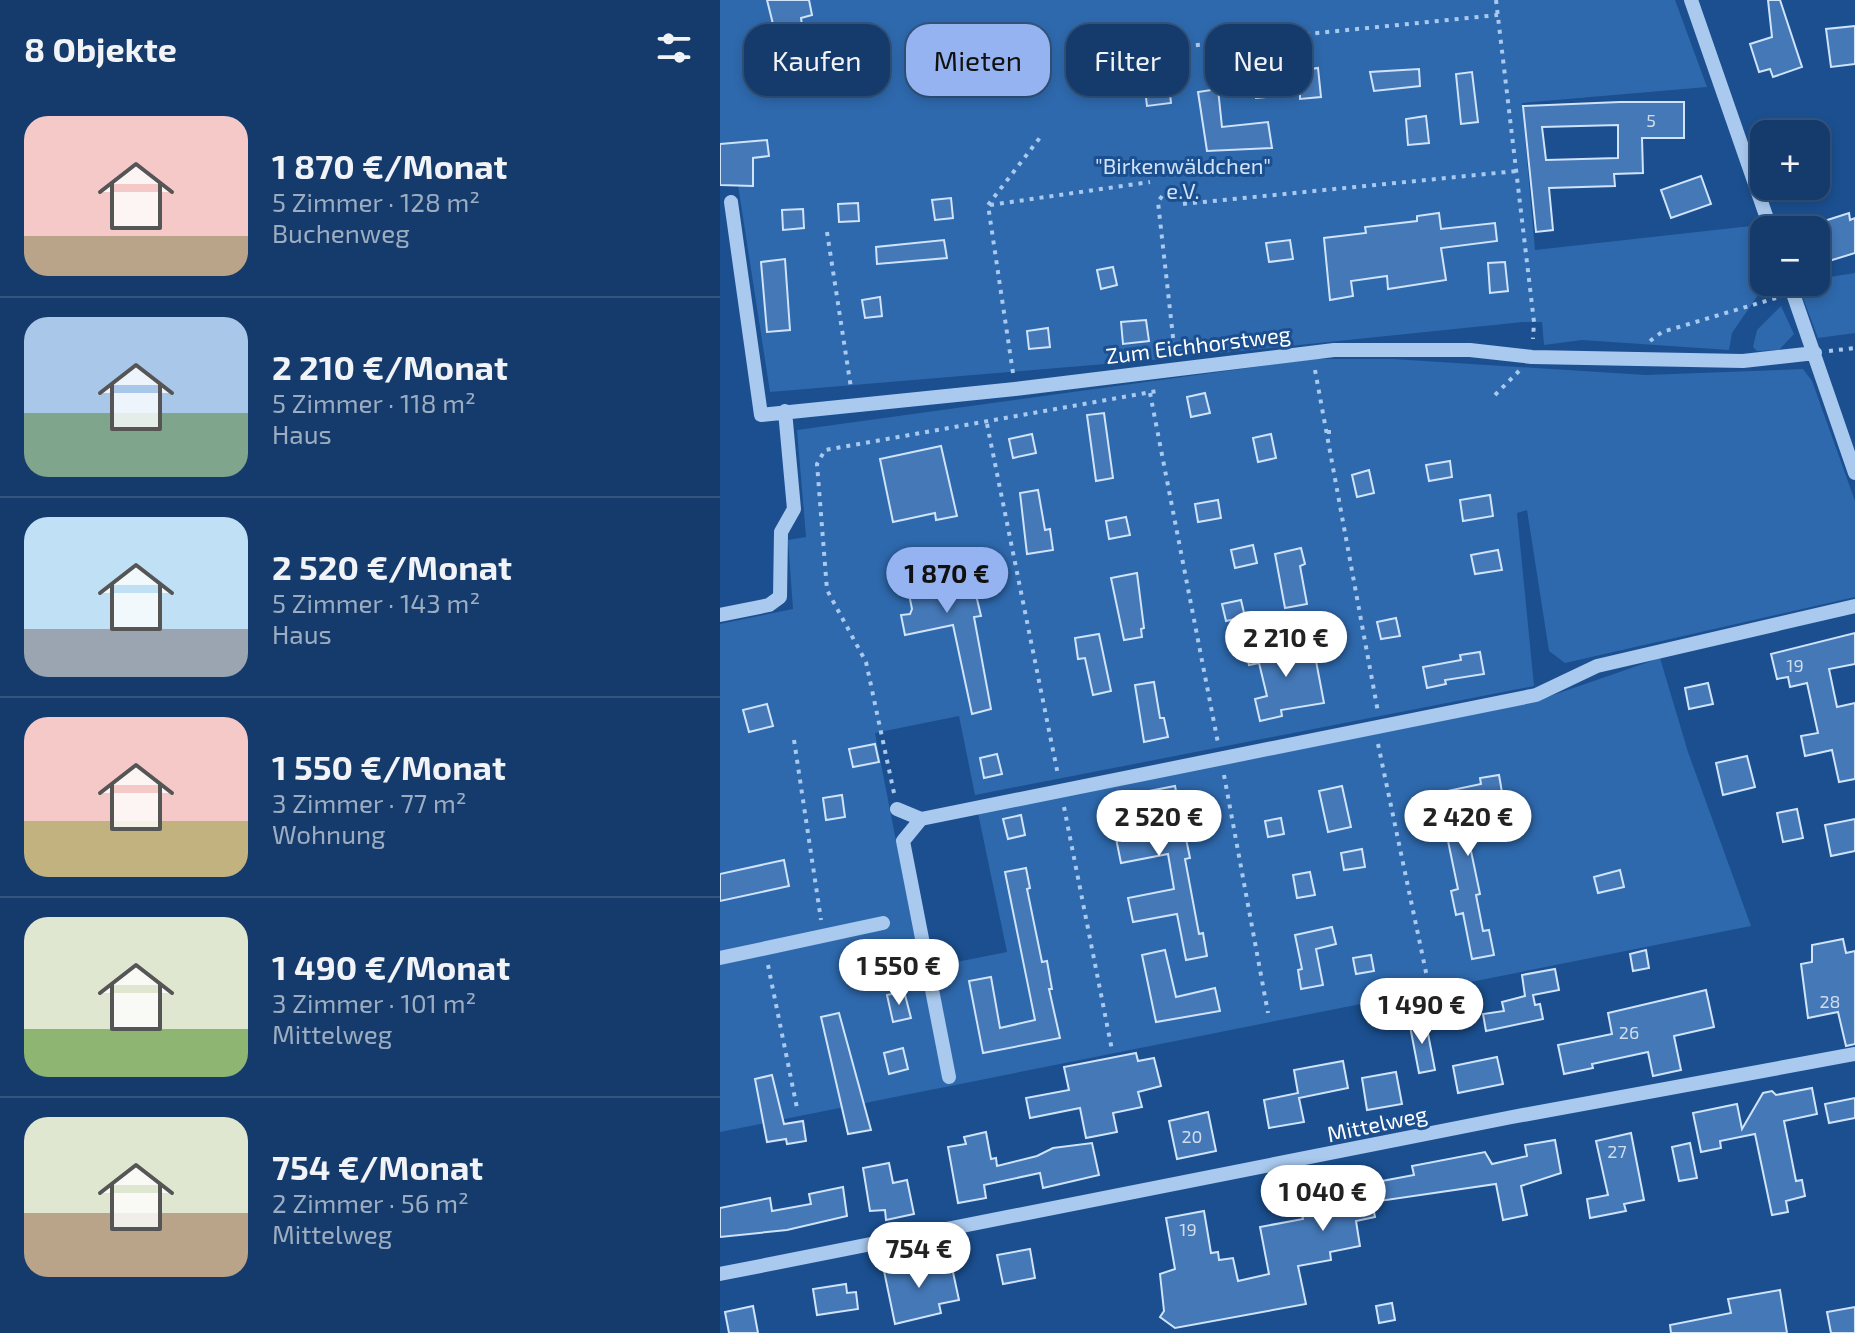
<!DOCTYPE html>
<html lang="de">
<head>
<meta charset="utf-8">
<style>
  body { margin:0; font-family:"Exo 2",sans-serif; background:#214673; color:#f1f3f6; height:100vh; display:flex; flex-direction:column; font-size:30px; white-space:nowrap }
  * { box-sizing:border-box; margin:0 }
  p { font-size:26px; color:#9dadc1 }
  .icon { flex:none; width:44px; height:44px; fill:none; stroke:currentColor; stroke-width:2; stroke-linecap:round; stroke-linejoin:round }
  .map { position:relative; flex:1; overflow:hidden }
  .sheet { display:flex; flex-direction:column; background:#143b6b; width:720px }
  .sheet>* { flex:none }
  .hud { position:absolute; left:24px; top:24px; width:760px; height:72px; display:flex; gap:16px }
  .tools { position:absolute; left:1030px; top:120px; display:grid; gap:16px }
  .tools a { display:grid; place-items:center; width:80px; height:80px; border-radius:16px; background:#143b6b; box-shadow:0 4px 12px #0003,0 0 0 2px #33557e; font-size:40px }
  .price { position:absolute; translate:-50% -68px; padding:0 18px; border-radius:28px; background:#fff; color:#222; font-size:26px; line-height:52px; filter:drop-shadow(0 2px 4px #0008) }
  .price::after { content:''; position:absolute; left:50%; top:48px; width:24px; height:18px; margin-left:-12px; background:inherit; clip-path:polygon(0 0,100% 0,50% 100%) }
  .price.on { background:#95b2f1; color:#111 }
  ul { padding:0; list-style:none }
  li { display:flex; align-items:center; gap:24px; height:200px; padding:0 24px }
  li+li { border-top:2px solid #33557e }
  li span { display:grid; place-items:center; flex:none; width:224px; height:160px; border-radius:24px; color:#555 }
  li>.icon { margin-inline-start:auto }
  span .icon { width:96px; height:96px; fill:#fffc; stroke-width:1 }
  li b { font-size:34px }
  h2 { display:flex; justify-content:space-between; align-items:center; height:96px; padding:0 24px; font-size:34px }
  .chip { padding:0 28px; border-radius:24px; background:#143b6b; box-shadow:0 4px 12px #0003,0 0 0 2px #33557e; font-size:28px; line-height:72px }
  .chip.on { background:#95b2f1; color:#111 }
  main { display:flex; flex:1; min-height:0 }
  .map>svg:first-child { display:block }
  .green { fill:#2e69ad }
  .building { fill:#4478b7; stroke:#cfe3fa; stroke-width:2; fill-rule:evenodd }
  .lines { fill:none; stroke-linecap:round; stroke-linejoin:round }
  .path { stroke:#a9c9ee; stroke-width:4; stroke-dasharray:4 6; stroke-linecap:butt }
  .minor { stroke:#a9c9ee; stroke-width:14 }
  .labels { text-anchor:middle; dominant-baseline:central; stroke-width:6; stroke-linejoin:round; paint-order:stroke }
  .number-label { font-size:18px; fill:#d0dded }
  .park-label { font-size:22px; fill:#cfe3fa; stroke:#1b4f8f }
  .street-label { font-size:22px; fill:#fff; stroke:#1b4f8f }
</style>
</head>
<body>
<main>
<section class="sheet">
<h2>8 Objekte<svg class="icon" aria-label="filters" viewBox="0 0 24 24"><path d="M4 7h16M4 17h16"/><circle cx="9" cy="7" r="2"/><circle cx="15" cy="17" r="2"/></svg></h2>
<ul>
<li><span style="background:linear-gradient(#f6c9c9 75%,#b9a48a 0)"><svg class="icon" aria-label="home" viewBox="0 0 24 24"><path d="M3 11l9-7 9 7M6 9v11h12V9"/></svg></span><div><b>1 870 €/Monat</b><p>5 Zimmer · 128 m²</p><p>Buchenweg</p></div></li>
<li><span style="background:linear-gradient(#a9c7e8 60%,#7fa58c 0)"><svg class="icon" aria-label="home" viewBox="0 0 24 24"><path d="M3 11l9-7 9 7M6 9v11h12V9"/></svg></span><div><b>2 210 €/Monat</b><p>5 Zimmer · 118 m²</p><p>Haus</p></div></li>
<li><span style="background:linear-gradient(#bfe0f5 70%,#9aa5b1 0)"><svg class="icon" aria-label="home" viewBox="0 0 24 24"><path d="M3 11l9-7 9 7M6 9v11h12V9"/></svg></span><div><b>2 520 €/Monat</b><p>5 Zimmer · 143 m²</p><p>Haus</p></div></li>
<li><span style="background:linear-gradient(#f6c9c9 65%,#c2b280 0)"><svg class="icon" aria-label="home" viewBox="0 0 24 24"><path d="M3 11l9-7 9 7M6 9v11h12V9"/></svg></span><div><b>1 550 €/Monat</b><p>3 Zimmer · 77 m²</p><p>Wohnung</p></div></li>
<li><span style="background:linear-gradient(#dfe7d0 70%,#8fb573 0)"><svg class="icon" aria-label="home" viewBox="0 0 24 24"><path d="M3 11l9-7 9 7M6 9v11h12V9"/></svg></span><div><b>1 490 €/Monat</b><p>3 Zimmer · 101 m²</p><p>Mittelweg</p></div></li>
<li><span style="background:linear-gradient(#dfe7d0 60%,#b9a48a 0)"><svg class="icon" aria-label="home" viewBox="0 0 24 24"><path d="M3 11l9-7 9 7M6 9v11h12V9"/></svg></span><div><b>754 €/Monat</b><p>2 Zimmer · 56 m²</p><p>Mittelweg</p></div></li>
</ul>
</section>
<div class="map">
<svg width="1135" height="1333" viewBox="0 0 1135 1333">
  <rect width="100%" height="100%" fill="#1b4f8f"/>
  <!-- green -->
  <path class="green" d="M0 0H955L987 87 802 103 815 250 1040 225 1044 238V282H1047L1012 333 1009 350 862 340 824 345 822 322H803L444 359 50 392 16 172H0Z
    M1135 273V333L1098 338 1077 282H1096V279Z
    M1061 306 1074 334 1059 350 1037 351 1033 347 1037 330Z
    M593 359H673L926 375 1083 369 1092 381 1135 501V597L845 663 829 651 807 510 797 513 814 686 255 795 239 716 155 733 201 969 287 952 258 813 816 701 940 658 968 752 1031 926 0 1132V624L73 609 68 540 86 537 77 430Z"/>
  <!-- building -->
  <path class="building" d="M47 0H89L92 15 81 18 82 25 55 32Z
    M1048 0H1060L1082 67 1053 77 1050 69 1039 72 1030 44 1052 37Z
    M1135 26V64L1111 67 1106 29Z
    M598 68 601 97 580 99V94L536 98 534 78 578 74 577 71Z
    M699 69 700 86 654 91 650 72Z
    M752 72 758 122 741 124 736 74Z
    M449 86 451 103 427 106 425 89Z
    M498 89 502 127 548 122 552 148 487 151 478 92Z
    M900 102H964V138H922L923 173 894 174 895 186 829 188 833 230 816 232 803 106ZM898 125V158L826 160 822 127Z
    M706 116 709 143 688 145 686 119Z
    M47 140 49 156 33 158V186L0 185V144Z
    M981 176 991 204 951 218 941 190Z
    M231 198 233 218 215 220 212 200Z
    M138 203 139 221 119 222 118 204Z
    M83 209 84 228 63 230 62 210Z
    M719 213 721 229 775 223 777 241 721 248 726 280 668 289 667 276 631 281 633 296 610 300 604 238 646 233 645 227 697 221V216Z
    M1129 213 1130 220 1135 218V253L1109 261 1098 223Z
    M224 240 227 258 157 264 156 247Z
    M570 240 573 259 549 262 546 243Z
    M65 259 70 330 47 332 41 262Z
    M785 262 788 291 770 293 768 263Z
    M393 267 397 285 381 289 377 270Z
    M160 297 162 316 145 318 142 300Z
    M426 320 429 341 403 344 401 322Z
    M328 328 330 347 309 349 307 331Z
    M485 393 490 413 471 417 467 397Z
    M384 413 393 478 376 481 367 415Z
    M312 434 316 453 293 458 289 439Z
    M551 434 556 458 538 462 533 438Z
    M221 446 237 516 216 520 215 513 173 522 160 459Z
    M730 461 732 477 709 481 706 465Z
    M649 470 654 493 637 497 632 475Z
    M318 490 325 530 330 529 333 550 307 554 300 493Z
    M770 495 773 516 743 521 740 500Z
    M498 500 501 518 478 522 475 504Z
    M406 517 410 535 389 539 386 521Z
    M533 545 537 563 515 568 511 550Z
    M581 548 585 564 580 566 587 604 565 608 555 554Z
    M778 550 782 570 755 574 751 555Z
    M238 552 247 597 256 595 261 616 254 617 271 709 252 714 233 625 185 635 181 615 190 614 192 609 182 559Z
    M417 573 424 628 421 629 422 637 404 640 391 578Z
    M521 600 525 617 506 621 502 604Z
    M676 618 680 636 661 639 657 622Z
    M1135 633V664L1109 669 1117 707 1135 703V779L1119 782 1112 750 1085 756 1081 736 1098 733 1087 683 1070 687 1068 677 1057 679 1051 654Z
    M379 634 391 691 373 695 365 658 358 659 355 638Z
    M547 641 550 653 593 645 604 703 561 710 562 716 540 721 535 699 547 696 539 663 529 665 524 646Z
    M760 652 764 674 725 680 726 684 707 688 703 667 741 660 740 655Z
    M434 682 440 718H444L448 737 424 742 415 685Z
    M988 683 993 704 969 709 965 688Z
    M47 704 53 726 29 732 23 710Z
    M155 744 159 762 133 767 129 749Z
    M277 754 282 774 264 778 260 758Z
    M1027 756 1035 787 1003 795 996 763Z
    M779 775 783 798 744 805 743 813 760 894 756 895 763 931 769 930 774 955 752 959 743 913 736 915 731 891 738 889 718 793 761 784 760 778Z
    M455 786 470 858 465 859 479 934 483 933 487 956 466 960 457 914 413 922 408 898 454 889 448 854 401 863 388 799Z
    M622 786 631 827 608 832 599 791Z
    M122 795 125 817 106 820 103 798Z
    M1077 809 1083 838 1063 842 1057 813Z
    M301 815 305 835 288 839 283 819Z
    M561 818 564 834 548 837 545 821Z
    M1135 819V851L1111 856 1105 825Z
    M642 849 645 867 624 870 621 853Z
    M64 860 69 886 0 901V874Z
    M306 868 310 888 307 889 322 962 327 961 332 989H329L340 1038 263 1053 249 981 271 977 280 1028 315 1020 285 872Z
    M900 870 904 887 878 893 874 877Z
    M590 872 595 895 577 898 573 875Z
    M612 927 616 944 596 949 603 985 581 989 578 970 582 969 575 935Z
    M1123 939 1126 953 1135 951V1044L1126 1046 1118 1012 1088 1018 1081 964 1092 962V945Z
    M148 943 152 962 133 966 129 947Z
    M445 950 456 997 495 988 500 1011 436 1022 422 955Z
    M926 950 929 968 913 971 910 954Z
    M651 955 654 971 636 974 633 958Z
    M835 969 839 990 813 995 815 1005 820 1004 823 1019 766 1031 763 1014 784 1011 782 1002 805 996 802 975Z
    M986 990 994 1027 954 1036 961 1070 933 1076 928 1052 872 1064 873 1068 844 1074 838 1045 892 1034 888 1013Z
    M184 991 191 1018 173 1022 167 995Z
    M119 1013 151 1130 128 1134 101 1017Z
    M705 1018 715 1070 699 1073 689 1021Z
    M183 1048 188 1069 169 1074 164 1053Z
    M416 1053 418 1061 434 1058 441 1086 418 1092 422 1107 393 1113 397 1132 366 1138 360 1108 310 1118 306 1098 349 1090 344 1067Z
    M777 1057 783 1084 738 1093 733 1066Z
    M623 1061 628 1088 579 1098 584 1122 549 1128 544 1100 578 1093 574 1070Z
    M676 1072 682 1104 647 1110 642 1078Z
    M52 1075 64 1124 83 1121 86 1141 67 1144 66 1139 47 1142 35 1079Z
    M1092 1088 1097 1114 1064 1121 1076 1181 1082 1180 1085 1196 1066 1201 1068 1212 1052 1215 1035 1134 1000 1141 1001 1148 981 1152 973 1113 1017 1104 1022 1129 1043 1093 1052 1091 1056 1095Z
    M1135 1098V1118L1109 1123 1105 1104Z
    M488 1112 496 1151 457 1159 449 1121Z
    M266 1132 271 1159 276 1158 277 1166 317 1156 333 1148 372 1143 379 1175 323 1188 320 1173 264 1185 266 1198 238 1203 228 1147 246 1144 244 1137Z
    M911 1133 924 1200 904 1204 906 1211 870 1218 867 1199 888 1195 876 1141Z
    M835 1140 841 1173 801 1186 807 1215 783 1220 776 1184 652 1202 655 1217 636 1221 640 1246 610 1252 611 1260 578 1266 586 1304 455 1328 440 1317 444 1311 440 1274 455 1269 446 1218 484 1211 491 1253 498 1252 499 1260 513 1258 518 1281 549 1274 540 1227 583 1219 574 1177 615 1168 618 1184 649 1177 651 1183 694 1175 692 1166 765 1152 772 1164 807 1156 805 1145Z
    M970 1143 977 1178 959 1181 952 1147Z
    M169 1163 173 1183 187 1180 194 1214 166 1220 165 1210 150 1211 143 1168Z
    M123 1187 127 1216 67 1230 0 1237V1208L50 1198 52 1211 91 1204 89 1194Z
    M310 1249 315 1278 283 1284 277 1255Z
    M188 1261 191 1272 231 1263 239 1300 219 1304 221 1313 175 1324 163 1266Z
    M126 1284 127 1293 136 1292 138 1309 97 1315 93 1289Z
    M1060 1290 1067 1333H951L950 1325 1011 1313 1008 1299Z
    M672 1303 675 1320 659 1323 656 1306Z
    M33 1306 38 1333H9L5 1312Z
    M1135 1307V1333H1111L1107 1312Z"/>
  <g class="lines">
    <!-- path -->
    <path class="path" d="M776 0 814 322 813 339
      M370 63 377 55 778 15
      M442 196 438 202 455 355
      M463 204 797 171
      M270 205 430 182
      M107 232 131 388
      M930 341 942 332 1056 298
      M1109 351 1135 348
      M595 370 658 712
      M293 373 268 205 322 135
      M430 393 498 743
      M775 395 799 371
      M267 424 338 775
      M607 432H615
      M74 740 101 920
      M658 744 707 977
      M504 775 548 1013
      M174 793 146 662 107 590 97 464 105 450 437 391
      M344 807 392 1050
      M48 965 77 1108"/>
    <!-- minor -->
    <path class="minor" d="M971 0 1051 230
      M11 202 41 415 295 389 614 350H750L812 357 1023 361 1095 353
      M1069 282 1135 473
      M0 615 49 605 60 597 61 532 74 509 65 411
      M177 809 201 819
      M0 958 163 923
      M229 1077 183 841 201 819 816 695 877 666 1135 606
      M0 1274 792 1117 1135 1054"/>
  </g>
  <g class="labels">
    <!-- number labels -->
    <g class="number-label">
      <text x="931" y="120">5</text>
      <text x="1075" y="665">19</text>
      <text x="1110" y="1001">28</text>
      <text x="909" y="1032">26</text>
      <text x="472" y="1136">20</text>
      <text x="897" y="1151">27</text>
      <text x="468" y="1229">19</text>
    </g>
    <!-- park labels -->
    <g class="park-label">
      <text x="463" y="165">"Birkenwäldchen"<tspan x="463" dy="25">e.V.</tspan></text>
    </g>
    <!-- street labels -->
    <g class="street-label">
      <text transform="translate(478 344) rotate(-7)">Zum Eichhorstweg</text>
      <text transform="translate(657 1123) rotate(-12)">Mittelweg</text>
    </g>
  </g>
</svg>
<div class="tools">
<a>+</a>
<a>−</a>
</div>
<b class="price on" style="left:227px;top:615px">1 870 €</b>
<b class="price" style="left:566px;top:679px">2 210 €</b>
<b class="price" style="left:439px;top:858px">2 520 €</b>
<b class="price" style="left:748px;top:858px">2 420 €</b>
<b class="price" style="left:179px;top:1007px">1 550 €</b>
<b class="price" style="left:702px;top:1046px">1 490 €</b>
<b class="price" style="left:603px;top:1233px">1 040 €</b>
<b class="price" style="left:199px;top:1290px">754 €</b>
<div class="hud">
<a class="chip">Kaufen</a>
<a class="chip on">Mieten</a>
<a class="chip">Filter</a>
<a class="chip">Neu</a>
</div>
</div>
</main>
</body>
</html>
